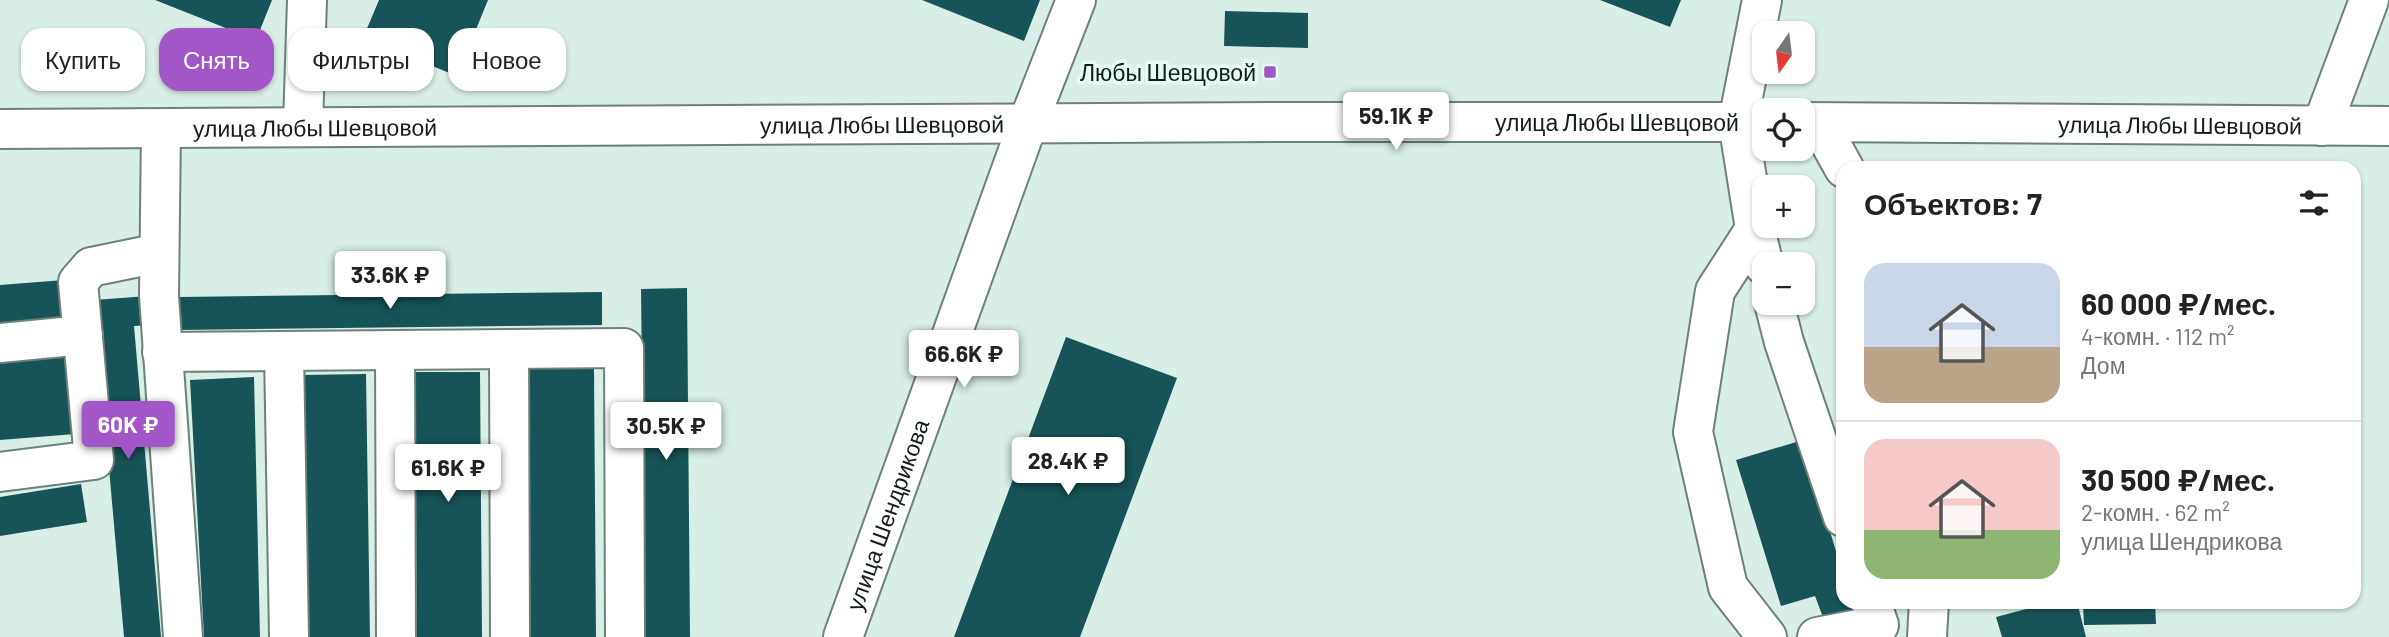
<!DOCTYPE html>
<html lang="ru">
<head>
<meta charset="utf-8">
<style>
  body { margin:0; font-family:Barlow,sans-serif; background:#f2f2f2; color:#222; height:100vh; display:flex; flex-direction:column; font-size:26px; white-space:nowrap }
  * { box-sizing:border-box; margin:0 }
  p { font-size:23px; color:#767676 }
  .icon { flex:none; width:38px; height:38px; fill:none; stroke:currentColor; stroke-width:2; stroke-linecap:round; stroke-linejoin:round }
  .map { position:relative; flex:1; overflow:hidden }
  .sheet { position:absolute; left:1836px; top:161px; width:525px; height:448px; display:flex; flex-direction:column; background:#fff; border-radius:21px; box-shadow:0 2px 5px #0004 }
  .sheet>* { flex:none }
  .guide { position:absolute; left:21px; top:28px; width:665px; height:63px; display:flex; gap:14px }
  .needle { width:46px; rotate:194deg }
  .controls { position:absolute; left:1752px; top:21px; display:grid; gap:14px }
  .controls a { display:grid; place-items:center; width:63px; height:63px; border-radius:14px; background:#fff; box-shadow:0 2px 5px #0004; font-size:35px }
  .price { position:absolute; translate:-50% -60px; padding:0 16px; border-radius:7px; background:#fff; color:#222; font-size:23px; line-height:46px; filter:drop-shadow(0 2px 4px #0008) }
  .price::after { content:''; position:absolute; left:50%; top:42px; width:21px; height:16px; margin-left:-10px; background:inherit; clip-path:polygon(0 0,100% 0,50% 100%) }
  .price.current { background:#a356c8; color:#fff }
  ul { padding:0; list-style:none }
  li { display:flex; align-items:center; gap:21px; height:175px; padding:0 28px }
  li+li { border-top:2px solid #e0e0e0 }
  li span { display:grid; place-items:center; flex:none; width:196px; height:140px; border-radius:21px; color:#555 }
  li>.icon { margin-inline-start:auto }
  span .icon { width:84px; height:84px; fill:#fffc; stroke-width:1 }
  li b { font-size:30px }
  h2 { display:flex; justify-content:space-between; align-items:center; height:84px; padding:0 28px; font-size:30px }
  .tag { padding:0 24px; border-radius:21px; background:#fff; box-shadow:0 2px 5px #0004; font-size:24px; line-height:63px }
  .tag.current { background:#a356c8; color:#fff }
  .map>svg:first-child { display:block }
  .building { fill:#175457 }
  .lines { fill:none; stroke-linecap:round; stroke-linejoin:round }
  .minor-casing { stroke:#6e807a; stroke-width:42 }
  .minor { stroke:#fff; stroke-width:38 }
  .poi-dot { fill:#a356c8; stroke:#e6fbf3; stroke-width:2.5 }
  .labels { text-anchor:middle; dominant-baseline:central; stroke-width:7; stroke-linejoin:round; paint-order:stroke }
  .poi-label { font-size:23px; fill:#151d1a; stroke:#e6fbf3; text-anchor:end }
  .street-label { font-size:23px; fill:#151d1a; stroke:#e6fbf3 }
</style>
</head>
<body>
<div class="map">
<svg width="2389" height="637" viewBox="0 0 2389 637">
  <rect width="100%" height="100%" fill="#d9eee6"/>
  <!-- building -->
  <path class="building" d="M155 0H272L256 40Z
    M379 0H488L457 76 363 38Z
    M922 0H1040L1024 41Z
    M1600 0H1681L1670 27Z
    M1225 11 1308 13V48L1224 46Z
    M64 280 67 319 0 324V285Z
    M687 288 690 637H645L641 289Z
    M602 292V325L179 330V297Z
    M148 296 151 325 134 326 161 637H124L94 300Z
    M1066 337 1177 378 1080 637H954Z
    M68 356 75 434 0 440V362Z
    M524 368H594L596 637H527Z
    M415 372H480L482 637H417Z
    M366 374 370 637H304L301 375Z
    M254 377 260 637H204L190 380Z
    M1803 440 1843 575V602H1851L1853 610 1824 620 1815 596 1781 606 1736 460Z
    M81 484 87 522 0 536V497Z
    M2053 602H2077L2086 637H2002L1996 617Z
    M2083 602H2155L2156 624 2084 625Z"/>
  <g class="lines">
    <defs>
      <g id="minor">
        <path d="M1762 0 1738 122 1755 229 1764 265"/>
        <path id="s1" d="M1802 122 2389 126"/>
        <path d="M1819 123 1844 168"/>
        <path d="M303 126 307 0"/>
        <path d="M2322 126 2369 0"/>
        <path id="s2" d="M0 129 1274 122H1764"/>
        <path d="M161 129 159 296 183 637"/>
        <path d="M1755 229 1715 291 1693 432 1728 587 1767 637"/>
        <path d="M1774 303 1784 342 1843 517"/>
        <path d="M0 343 83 335"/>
        <path d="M509 349 510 637"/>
        <path d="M395 350 396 637"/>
        <path d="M284 351 289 637"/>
        <path d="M162 352 624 348 625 637"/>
        <path d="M0 472 94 460 78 282 91 267 159 253"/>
        <path id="s3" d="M843 637 1028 123 1076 0"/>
        <path d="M1817 637 1879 625 1871 602"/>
        <path d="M1927 637 1929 602"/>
      </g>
    </defs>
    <!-- minor casing -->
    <use href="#minor" class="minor-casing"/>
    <!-- minor -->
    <use href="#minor" class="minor"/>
  </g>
  <!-- markers -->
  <rect class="poi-dot" x="1263" y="65" width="14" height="14" rx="3.5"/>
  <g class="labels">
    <!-- poi labels -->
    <g class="poi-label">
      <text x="1256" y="72">Любы Шевцовой</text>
    </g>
    <!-- street labels -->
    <g class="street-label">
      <text stroke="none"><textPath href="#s2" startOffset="1617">улица Любы Шевцовой</textPath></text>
      <text stroke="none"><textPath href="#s2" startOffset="882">улица Любы Шевцовой</textPath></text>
      <text stroke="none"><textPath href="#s1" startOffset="378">улица Любы Шевцовой</textPath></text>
      <text stroke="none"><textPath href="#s2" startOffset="315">улица Любы Шевцовой</textPath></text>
      <text stroke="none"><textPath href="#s3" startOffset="130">улица Шендрикова</textPath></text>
    </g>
  </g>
</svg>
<div class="controls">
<a><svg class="needle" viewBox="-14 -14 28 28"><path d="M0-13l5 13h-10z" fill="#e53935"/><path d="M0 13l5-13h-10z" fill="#767676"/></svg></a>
<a><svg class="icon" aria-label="locate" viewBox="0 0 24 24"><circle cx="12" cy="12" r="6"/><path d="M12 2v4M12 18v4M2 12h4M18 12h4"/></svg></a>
<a>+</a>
<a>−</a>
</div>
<b class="price" style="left:1396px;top:152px">59.1K ₽</b>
<b class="price" style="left:390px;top:311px">33.6K ₽</b>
<b class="price" style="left:964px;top:390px">66.6K ₽</b>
<b class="price current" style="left:128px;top:461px">60K ₽</b>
<b class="price" style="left:666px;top:462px">30.5K ₽</b>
<b class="price" style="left:1068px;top:497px">28.4K ₽</b>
<b class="price" style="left:448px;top:504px">61.6K ₽</b>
<div class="guide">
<a class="tag">Купить</a>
<a class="tag current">Снять</a>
<a class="tag">Фильтры</a>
<a class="tag">Новое</a>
</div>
<section class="sheet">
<h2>Объектов: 7<svg class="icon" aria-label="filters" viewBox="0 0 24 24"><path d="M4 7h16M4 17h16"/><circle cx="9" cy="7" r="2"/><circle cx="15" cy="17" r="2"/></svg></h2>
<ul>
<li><span style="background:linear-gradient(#c9d6e8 60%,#b9a48a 0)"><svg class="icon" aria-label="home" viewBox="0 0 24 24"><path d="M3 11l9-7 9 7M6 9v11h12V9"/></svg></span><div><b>60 000 ₽/мес.</b><p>4-комн. · 112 m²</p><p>Дом</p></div></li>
<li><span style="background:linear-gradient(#f6c9c9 65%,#8fb573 0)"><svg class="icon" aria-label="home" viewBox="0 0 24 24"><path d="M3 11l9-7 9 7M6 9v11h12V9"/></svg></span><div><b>30 500 ₽/мес.</b><p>2-комн. · 62 m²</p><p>улица Шендрикова</p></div></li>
</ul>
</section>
</div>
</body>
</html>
